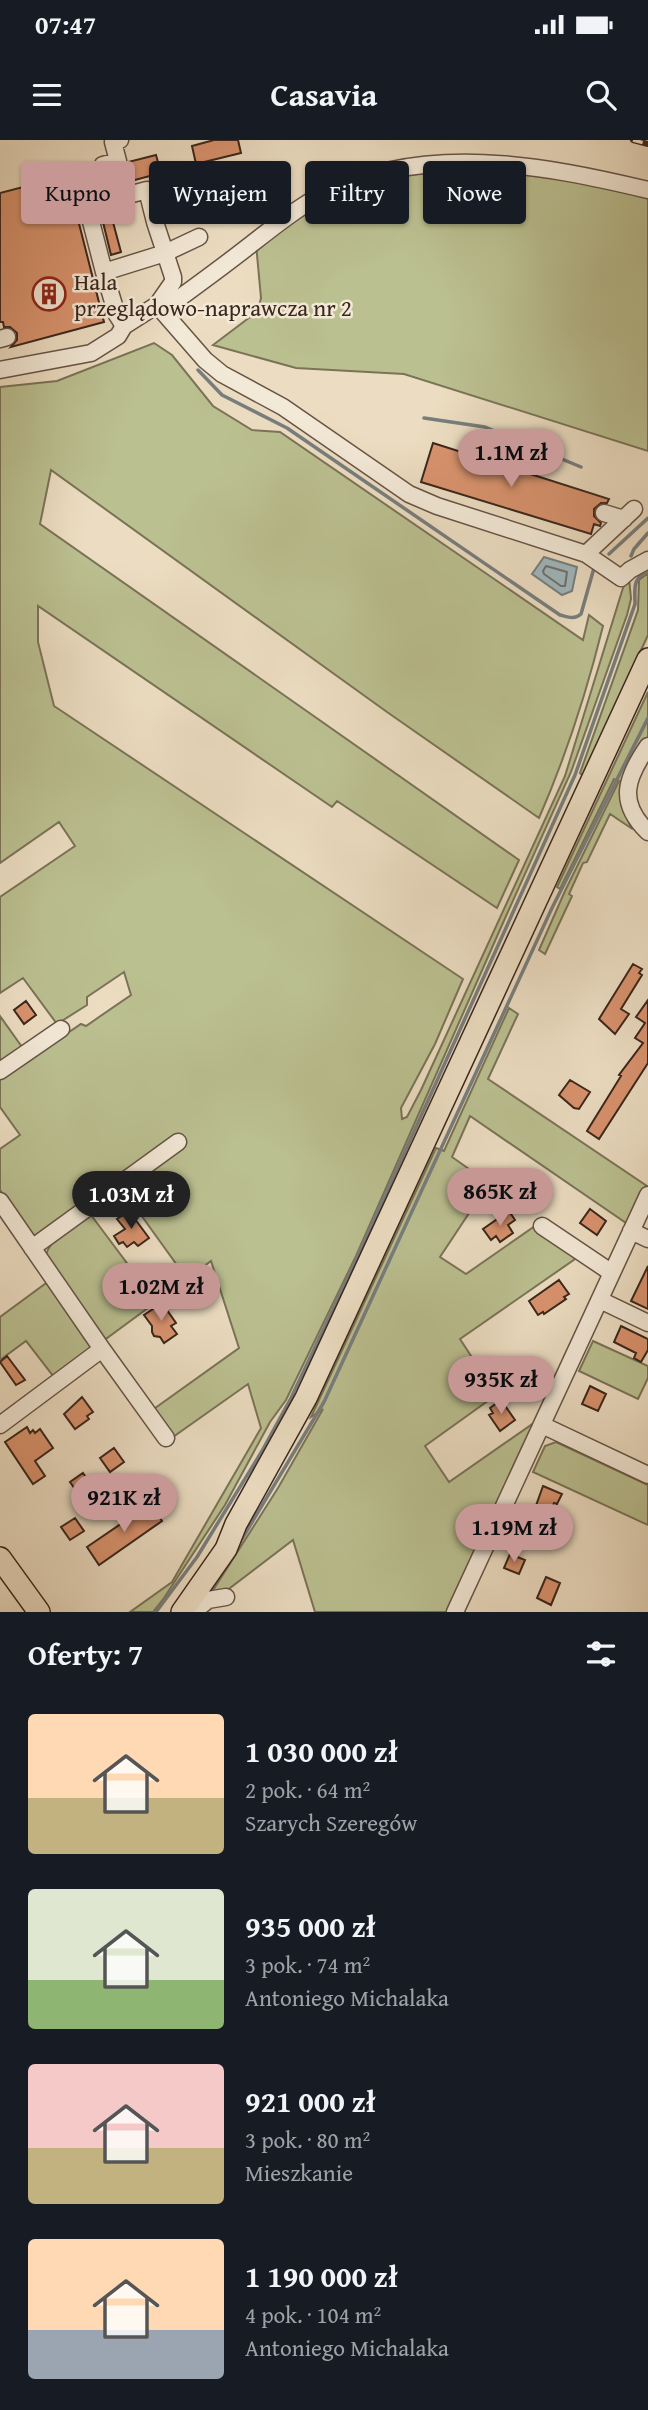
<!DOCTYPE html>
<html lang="pl">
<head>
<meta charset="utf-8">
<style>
  body { margin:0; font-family:"Gentium Book Plus",serif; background:#20242c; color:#f1f3f6; height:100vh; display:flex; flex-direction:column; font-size:26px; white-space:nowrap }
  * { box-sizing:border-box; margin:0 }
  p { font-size:23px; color:#9ea1a6 }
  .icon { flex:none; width:38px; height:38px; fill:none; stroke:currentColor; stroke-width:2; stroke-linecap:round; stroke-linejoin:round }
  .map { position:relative; height:1472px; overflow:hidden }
  .sheet { display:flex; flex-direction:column; background:#171b24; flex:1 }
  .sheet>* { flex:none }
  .banner { position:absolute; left:21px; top:21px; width:607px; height:63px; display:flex; gap:14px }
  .price { position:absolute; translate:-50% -60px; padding:0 16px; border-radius:24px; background:#c59692; color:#111; font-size:23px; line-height:46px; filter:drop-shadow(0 2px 4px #0008) }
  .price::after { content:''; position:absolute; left:50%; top:42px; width:21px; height:16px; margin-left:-10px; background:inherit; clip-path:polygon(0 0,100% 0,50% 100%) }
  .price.current { background:#222; color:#fff }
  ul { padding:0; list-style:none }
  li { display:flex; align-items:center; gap:21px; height:175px; padding:0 28px }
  li span { display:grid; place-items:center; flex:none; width:196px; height:140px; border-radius:7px; color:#555 }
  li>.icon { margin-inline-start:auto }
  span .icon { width:84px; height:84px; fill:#fffc; stroke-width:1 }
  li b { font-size:30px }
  h2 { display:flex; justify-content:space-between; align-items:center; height:84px; padding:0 28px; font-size:30px }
  .chip { padding:0 24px; border-radius:7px; background:#171b24; box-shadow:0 2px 5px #0004; font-size:24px; line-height:63px }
  .chip.current { background:#c59692; color:#111 }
  .status { display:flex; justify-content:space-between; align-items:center; height:49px; padding:0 35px; background:#171b24; direction:ltr }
  .status svg { height:19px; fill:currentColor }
  header { display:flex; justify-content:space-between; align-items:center; height:91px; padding:0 28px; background:#171b24; font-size:32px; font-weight:700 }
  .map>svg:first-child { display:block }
  .green { fill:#bbc091; stroke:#7a7357; stroke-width:2 }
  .water { fill:#9fb8bf; stroke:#777e7e; stroke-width:2 }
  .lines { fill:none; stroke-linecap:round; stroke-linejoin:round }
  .shore { stroke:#6c6f6e; stroke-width:2 }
  .stream { stroke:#777e7e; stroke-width:3.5 }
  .building { fill:#d9936e; stroke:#3a261d; stroke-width:2 }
  .minor-casing { stroke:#665446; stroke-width:19 }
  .major-casing { stroke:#3a261d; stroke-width:24 }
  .minor { stroke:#f3e9d7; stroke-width:16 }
  .major { stroke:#ecddc2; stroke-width:21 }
  .rail-casing { stroke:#3a261d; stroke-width:6 }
  .rail { stroke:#f3e9d7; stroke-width:3.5; stroke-dasharray:10; stroke-linecap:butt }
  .labels { text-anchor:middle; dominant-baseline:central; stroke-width:5; stroke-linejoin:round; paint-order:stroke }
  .poi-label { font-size:23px; fill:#3a261d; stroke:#f3e9d7; text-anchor:start }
</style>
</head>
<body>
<div class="status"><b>07:47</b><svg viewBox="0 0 49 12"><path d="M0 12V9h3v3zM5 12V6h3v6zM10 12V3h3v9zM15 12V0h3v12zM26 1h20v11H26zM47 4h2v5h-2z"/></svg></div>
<header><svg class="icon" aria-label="menu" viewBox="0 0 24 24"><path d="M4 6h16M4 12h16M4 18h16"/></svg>Casavia<svg class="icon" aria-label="search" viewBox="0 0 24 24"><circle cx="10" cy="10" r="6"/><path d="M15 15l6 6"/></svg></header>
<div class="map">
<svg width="648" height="1472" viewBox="0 0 648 1472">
  <rect width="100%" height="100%" fill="#ecddc2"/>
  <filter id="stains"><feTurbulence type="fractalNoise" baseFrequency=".00286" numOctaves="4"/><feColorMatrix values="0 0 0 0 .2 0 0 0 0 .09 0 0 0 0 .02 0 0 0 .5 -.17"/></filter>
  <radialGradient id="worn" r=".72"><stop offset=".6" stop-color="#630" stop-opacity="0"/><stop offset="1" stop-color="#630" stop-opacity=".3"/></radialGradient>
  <!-- green -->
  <path class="green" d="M482 27 648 53V311L404 234 296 228 213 205 258 171 261 158 256 104 318 64 372 39Z
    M154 203 172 215 213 266 252 290 280 292 583 500 589 475 603 486C587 551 566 616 539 678L387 572 51 330 40 384 519 720 497 768 337 661 332 667 38 466V502L54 566 463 839 435 904 401 968 402 979 407 977 421 950 565 636 622 451 626 440 629 438 631 459 627 475 571 632 506 776 356 1116 286 1260 270 1282 225 1365 164 1458 153 1472H130L172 1442 261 1288 248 1244 170 1299 151 1271 239 1208 211 1121 187 1139 123 1050 41 1096 32 1095 0 1050V1009L20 995 0 967V939L81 884 86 886 131 855 124 832 87 857V865L57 884 23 838 0 853V757L75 706 59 682 0 723V247L57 241Z
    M648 433V495L583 636 580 633 638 470 639 440Z
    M648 552V599L623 666 631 688 610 674 587 722 583 723 569 754 572 756 545 814 539 810 565 751 619 641 614 639 560 749 557 747Z
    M509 868 518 874 488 939 647 1046 629 1085 470 976 452 1017 489 1043 440 1117 466 1134 535 1086 578 1117 460 1199 492 1248 525 1225 531 1230 425 1306 449 1342 541 1278 450 1472H315L293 1400 226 1451 210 1455 278 1348 323 1269 311 1277 436 1008 444 1011Z
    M0 876 22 907 0 923Z
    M91 1075 156 1162 103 1201 45 1121C46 1098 74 1087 91 1075Z
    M49 1141 92 1204 90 1210 54 1237 26 1201 0 1220V1177Z
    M593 1201 648 1226V1238L638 1259 579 1231Z
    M556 1302 648 1345V1385L533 1332 545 1306Z"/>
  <!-- water -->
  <path class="water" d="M544 417 577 427 572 451 562 455 532 434Z"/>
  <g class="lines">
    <!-- shore -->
    <path class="shore" d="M546 426 567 432 565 446H561L544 434 543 431Z"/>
    <!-- stream -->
    <path class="stream" d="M198 230 222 255 287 288 560 475C568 477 574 480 581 474L594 428
      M424 278 485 287 581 327
      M609 414 648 378
      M631 416 634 409 648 393
      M239 1404 324 1262 552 768 648 578
      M211 1450 217 1440
      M156 1472 197 1417 262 1311 291 1258 351 1131 575 635 635 464C635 447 632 440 648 430"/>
  </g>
  <!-- building -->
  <path class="building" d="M214 0H238L241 13 196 24 192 6Z
    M156 15 161 33 116 45 113 33 125 29 128 22Z
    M77 33 81 49 79 54 72 56 104 182 11 207 17 200V193L10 187H4L3 182H0V53Z
    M110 71 121 112 111 115 101 74Z
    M433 303 609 359 607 363H601L594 369V376L601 383 600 386 594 384 591 394 421 342Z
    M633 824 642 829 639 833 642 835 621 869 629 874 615 894 599 879Z
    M648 860V923L599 999 587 991 621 936 619 935 643 903 635 898 645 883 636 877Z
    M26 861 36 875 24 884 14 870Z
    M570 940 590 952 579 969 574 968 559 955Z
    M590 1069 606 1081 597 1095 580 1083Z
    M129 1071 149 1098 138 1106 134 1102 127 1107 123 1102 119 1104 114 1096 125 1089 117 1079Z
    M509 1071 515 1080 508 1085 513 1093 500 1102 496 1096 491 1100 483 1089Z
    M648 1126V1169L631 1161Z
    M559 1140 569 1154 564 1157 566 1159 544 1174 543 1172 538 1175 529 1161Z
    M162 1163 176 1183 171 1186 177 1194 164 1203 160 1197 154 1196 152 1192V1186L144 1175Z
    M621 1186 648 1199V1210L641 1222 634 1218 636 1213 614 1202Z
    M7 1216 25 1240 16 1245 0 1222Z
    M590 1246 606 1254 598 1271 582 1264Z
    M82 1257 93 1272 87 1276 89 1279 75 1289 64 1274Z
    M501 1260 515 1280 500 1291 489 1275 493 1273 490 1268Z
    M27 1287 30 1293 33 1290 35 1293 40 1289 53 1308 35 1321 45 1336 33 1344 5 1302Z
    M114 1308 124 1322 110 1332 100 1318Z
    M83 1333 95 1350 82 1359 70 1342Z
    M543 1346 562 1354 557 1364 554 1363 545 1383 558 1389 553 1400 550 1398 543 1407 532 1401 530 1399 532 1389 528 1388Z
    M150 1364 162 1381 99 1425 87 1407Z
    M75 1378 84 1391 70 1400 61 1387Z
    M510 1414 525 1420 519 1434 504 1428Z
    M546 1437 560 1443 551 1465 537 1458Z"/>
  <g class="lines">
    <defs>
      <path id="minor" d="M87 66 91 52 102 41 103 25 118 21 113 2 120 0
        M104 132 117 175 124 186
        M157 165 205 220 222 234 283 267 409 354 437 366 586 414 621 438 630 430 648 420
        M163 170C192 149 221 128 249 106 272 88 297 68 323 54 423 2 544 25 648 50
        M0 199 7 197
        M0 230 91 213 118 196 124 186 157 165 173 142V137L155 82 147 50 87 66 104 132 165 113 199 97
        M604 373 624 379
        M586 414 634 369
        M648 606C626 638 617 662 648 692
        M0 931 61 889
        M0 1061 102 1209 166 1298
        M542 1086 612 1133
        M631 1091 648 1099
        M32 1108 178 1002
        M600 1160 648 1183
        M0 1285 102 1209
        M542 1285 648 1335
        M193 1472 208 1460 226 1457
        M455 1472 648 1055"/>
      <path id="major" d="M0 1418 39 1472
        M182 1472 226 1409 236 1384 306 1258 648 519"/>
    </defs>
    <!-- minor casing -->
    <use href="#minor" class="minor-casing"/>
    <!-- major casing -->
    <use href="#major" class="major-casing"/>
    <!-- minor -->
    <use href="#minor" class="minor"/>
    <!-- major -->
    <use href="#major" class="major"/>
    <defs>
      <path id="rail" d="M633 0 648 4"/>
    </defs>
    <!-- rail casing -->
    <use href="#rail" class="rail-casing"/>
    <!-- rail -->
    <use href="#rail" class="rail"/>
  </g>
  <!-- icons -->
  <defs>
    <symbol id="building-ring" viewBox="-11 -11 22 22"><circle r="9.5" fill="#f3e9d7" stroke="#8f2418" stroke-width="1.5"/><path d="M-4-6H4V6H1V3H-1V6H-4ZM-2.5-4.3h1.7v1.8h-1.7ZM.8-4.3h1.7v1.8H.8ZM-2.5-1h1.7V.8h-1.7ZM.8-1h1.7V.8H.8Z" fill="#8f2418"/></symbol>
  </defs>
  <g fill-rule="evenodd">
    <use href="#building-ring" x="30" y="135" width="38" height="38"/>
  </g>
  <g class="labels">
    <!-- poi labels -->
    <g class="poi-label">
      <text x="74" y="141">Hala<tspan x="74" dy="26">przeglądowo-naprawcza nr 2</tspan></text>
    </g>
  </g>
  <rect width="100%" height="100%" filter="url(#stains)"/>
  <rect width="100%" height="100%" fill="url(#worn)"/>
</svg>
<b class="price" style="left:511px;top:349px">1.1M zł</b>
<b class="price" style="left:500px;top:1088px">865K zł</b>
<b class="price current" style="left:131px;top:1091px">1.03M zł</b>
<b class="price" style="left:161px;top:1183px">1.02M zł</b>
<b class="price" style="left:501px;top:1276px">935K zł</b>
<b class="price" style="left:124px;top:1394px">921K zł</b>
<b class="price" style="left:514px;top:1424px">1.19M zł</b>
<div class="banner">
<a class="chip current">Kupno</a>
<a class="chip">Wynajem</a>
<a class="chip">Filtry</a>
<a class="chip">Nowe</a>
</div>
</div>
<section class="sheet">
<h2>Oferty: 7<svg class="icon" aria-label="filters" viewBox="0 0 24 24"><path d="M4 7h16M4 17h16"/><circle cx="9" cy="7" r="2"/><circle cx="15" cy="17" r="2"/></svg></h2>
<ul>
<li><span style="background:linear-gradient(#ffd9b3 60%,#c2b280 0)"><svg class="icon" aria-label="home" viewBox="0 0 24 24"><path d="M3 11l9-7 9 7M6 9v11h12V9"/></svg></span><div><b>1 030 000 zł</b><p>2 pok. · 64 m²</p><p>Szarych Szeregów</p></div></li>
<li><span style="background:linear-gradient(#dfe7d0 65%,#8fb573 0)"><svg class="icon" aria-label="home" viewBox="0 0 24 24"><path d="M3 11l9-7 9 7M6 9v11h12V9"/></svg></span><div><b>935 000 zł</b><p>3 pok. · 74 m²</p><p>Antoniego Michalaka</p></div></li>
<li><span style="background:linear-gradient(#f6c9c9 60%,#c2b280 0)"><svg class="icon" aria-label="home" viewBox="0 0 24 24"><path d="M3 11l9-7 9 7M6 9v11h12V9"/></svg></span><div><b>921 000 zł</b><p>3 pok. · 80 m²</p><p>Mieszkanie</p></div></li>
<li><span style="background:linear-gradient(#ffd9b3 65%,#9aa5b1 0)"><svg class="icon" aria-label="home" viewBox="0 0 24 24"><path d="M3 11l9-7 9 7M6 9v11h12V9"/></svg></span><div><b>1 190 000 zł</b><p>4 pok. · 104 m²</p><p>Antoniego Michalaka</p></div></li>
</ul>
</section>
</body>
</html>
